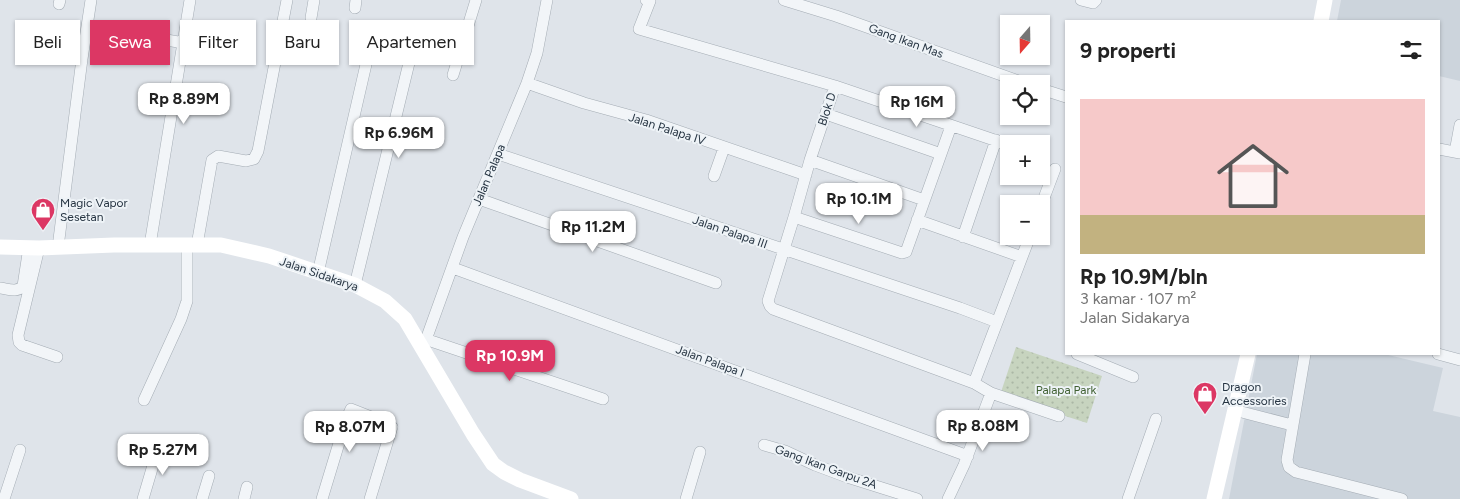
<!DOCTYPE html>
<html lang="id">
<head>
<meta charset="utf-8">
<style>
  body { margin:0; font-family:Figtree,sans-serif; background:#f6f6f6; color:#222; height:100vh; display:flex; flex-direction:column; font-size:19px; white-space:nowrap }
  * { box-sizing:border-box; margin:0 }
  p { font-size:16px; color:#767676 }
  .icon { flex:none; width:28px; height:28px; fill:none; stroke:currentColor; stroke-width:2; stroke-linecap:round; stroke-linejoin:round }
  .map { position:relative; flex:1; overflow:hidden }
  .details { position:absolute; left:1065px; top:20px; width:375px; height:335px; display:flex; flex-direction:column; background:#fff; border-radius:0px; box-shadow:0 1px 4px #0004 }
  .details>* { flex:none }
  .banner { position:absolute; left:15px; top:20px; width:475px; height:45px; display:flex; gap:10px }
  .needle { width:32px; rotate:200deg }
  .tools { position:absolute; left:1000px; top:15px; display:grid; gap:10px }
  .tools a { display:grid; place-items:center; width:50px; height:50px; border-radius:0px; background:#fff; box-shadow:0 1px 4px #0004; font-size:25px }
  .price { position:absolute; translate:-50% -42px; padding:0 11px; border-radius:10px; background:#fff; color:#222; font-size:16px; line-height:32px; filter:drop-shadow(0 1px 2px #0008) }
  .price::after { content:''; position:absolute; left:50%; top:30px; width:15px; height:11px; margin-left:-8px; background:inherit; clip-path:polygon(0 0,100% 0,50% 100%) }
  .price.active { background:#dc3764; color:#fff }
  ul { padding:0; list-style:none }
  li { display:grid; align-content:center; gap:10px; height:265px; padding:0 15px }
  li span { display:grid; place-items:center; height:155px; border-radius:0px; color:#555 }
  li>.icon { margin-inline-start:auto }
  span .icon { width:90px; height:90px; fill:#fffc; stroke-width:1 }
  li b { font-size:21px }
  h2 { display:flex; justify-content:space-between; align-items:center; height:60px; padding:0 15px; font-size:21px }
  .tag { padding:0 18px; border-radius:0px; background:#fff; box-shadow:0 1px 4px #0004; font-size:18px; line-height:45px }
  .tag.active { background:#dc3764; color:#fff }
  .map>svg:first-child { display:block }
  .built { fill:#ccd4dc }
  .park { fill:url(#park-dots) }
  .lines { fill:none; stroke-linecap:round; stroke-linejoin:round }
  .street-casing { stroke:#a4acb4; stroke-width:12 }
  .street { stroke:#f2f5f8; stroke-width:11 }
  .secondary { stroke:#fff; stroke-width:15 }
  .labels { text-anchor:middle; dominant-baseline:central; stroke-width:4; stroke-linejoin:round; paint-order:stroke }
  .street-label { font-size:12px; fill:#263442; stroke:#eef3f7 }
  .poi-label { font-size:12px; fill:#263442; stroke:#eef3f7; text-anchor:start }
  .park-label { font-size:12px; fill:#406032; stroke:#eef3f7 }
</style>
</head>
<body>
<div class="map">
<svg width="1460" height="499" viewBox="0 0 1460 499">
  <defs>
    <pattern id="park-dots" width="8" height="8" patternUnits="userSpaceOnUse" patternTransform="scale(1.25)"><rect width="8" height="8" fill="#c7d4bf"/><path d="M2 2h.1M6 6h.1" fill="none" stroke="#abb7a5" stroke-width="1.8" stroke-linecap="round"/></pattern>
  </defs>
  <rect width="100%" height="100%" fill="#dfe4ea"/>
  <!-- built -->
  <path class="built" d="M1341 0H1460V81L1439 76V21H1337Z
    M1257 354H1384L1443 368 1433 411 1460 417V499H1229Z"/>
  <!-- park -->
  <path class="park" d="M1016 347 1102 376 1087 423 1000 395Z"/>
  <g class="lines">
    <defs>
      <path id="street" d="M646 0 650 1 639 29 835 86 1009 145
        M784 0 836 16 1027 84
        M1081 0 1093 3 1096 0
        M59 4 60 0
        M355 8 356 0
        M311 18 314 0
        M140 46 143 39 149 37 184 43
        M32 50 82 59
        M453 75 476 0
        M527 83 584 103 646 120 806 175
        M835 86 810 160 794 217 768 301 770 306 773 309 974 383 991 393 1059 416
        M1041 89 1066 97
        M826 114 941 154
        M1439 149 1460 153
        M1455 152 1460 125
        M498 154 960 308 997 322
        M810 160 924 200
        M714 176 724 148
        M479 199 716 283
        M1041 206 1055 169
        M794 217 902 253 906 252 951 126
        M917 220 1022 257
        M963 237 996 140
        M150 245 190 0
        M197 245 212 160 218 156 246 161 254 159 258 151 287 0
        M58 247 82 59 91 0
        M39 248 18 335 19 342 22 345 57 357
        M453 268 968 456
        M318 273 370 47 371 39 369 36
        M355 285 418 26
        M0 288C8 289 17 293 23 286L29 247
        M425 339 603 399
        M423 348 463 237 527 83 537 53 547 0
        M1077 354 1133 377
        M1305 354 1287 460 1289 467 1296 472 1402 499
        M1438 354 1460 360
        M974 383 1030 236
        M144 400 181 319 187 301V245
        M1234 410 1292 425
        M764 445 785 451 815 465 847 477 917 499
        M4 499 20 450
        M143 499 159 445
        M202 499 209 476
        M244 499 247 487
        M322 499 346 420 351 409 379 420 392 427 370 499
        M686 499 700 452
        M948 499 964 465 991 393
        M1128 499 1156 419"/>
    </defs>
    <!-- street casing -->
    <use href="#street" class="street-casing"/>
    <!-- street -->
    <use href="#street" class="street"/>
    <!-- secondary -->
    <path class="secondary" d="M1321 21 1325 0
      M0 247 39 248 114 245H221L269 256 355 285 385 301 405 319 473 434 493 464 504 472 520 480 571 499
      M1214 499 1248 354"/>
  </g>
  <!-- icons -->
  <defs>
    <symbol id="shop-pin" viewBox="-11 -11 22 30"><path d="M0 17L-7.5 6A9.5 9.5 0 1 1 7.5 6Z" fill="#dc3764" stroke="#eef3f7"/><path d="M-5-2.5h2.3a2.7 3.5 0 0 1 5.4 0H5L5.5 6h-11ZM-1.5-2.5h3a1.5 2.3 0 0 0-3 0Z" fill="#fff"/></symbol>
  </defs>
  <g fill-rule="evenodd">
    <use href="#shop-pin" x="29" y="196" width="28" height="38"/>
    <use href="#shop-pin" x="1191" y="380" width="28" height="38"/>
  </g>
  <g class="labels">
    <!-- street labels -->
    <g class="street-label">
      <text transform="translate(906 41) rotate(20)">Gang Ikan Mas</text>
      <text transform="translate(827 109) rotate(-72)">Blok D</text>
      <text transform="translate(667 129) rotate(18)">Jalan Palapa IV</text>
      <text transform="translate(489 175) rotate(-67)">Jalan Palapa</text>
      <text transform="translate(730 232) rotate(19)">Jalan Palapa III</text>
      <text transform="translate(319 274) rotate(19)">Jalan Sidakarya</text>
      <text transform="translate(710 361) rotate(20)">Jalan Palapa I</text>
      <text transform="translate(826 467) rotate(20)">Gang Ikan Garpu 2A</text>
    </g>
    <!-- poi labels -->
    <g class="poi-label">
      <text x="60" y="203">Magic Vapor<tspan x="60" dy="14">Sesetan</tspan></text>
      <text x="1222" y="387">Dragon<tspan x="1222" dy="14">Accessories</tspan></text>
    </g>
    <!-- park labels -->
    <g class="park-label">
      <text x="1066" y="390">Palapa Park</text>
    </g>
  </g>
</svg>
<div class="tools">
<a><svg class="needle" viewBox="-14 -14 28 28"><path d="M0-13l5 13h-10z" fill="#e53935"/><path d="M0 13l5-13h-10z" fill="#767676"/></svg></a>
<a><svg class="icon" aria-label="locate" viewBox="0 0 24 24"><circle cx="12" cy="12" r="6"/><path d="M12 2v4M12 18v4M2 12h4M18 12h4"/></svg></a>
<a>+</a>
<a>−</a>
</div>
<b class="price" style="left:184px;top:125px">Rp 8.89M</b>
<b class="price" style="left:917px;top:128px">Rp 16M</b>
<b class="price" style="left:399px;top:159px">Rp 6.96M</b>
<b class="price" style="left:859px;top:225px">Rp 10.1M</b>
<b class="price" style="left:593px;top:253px">Rp 11.2M</b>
<b class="price active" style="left:510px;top:382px">Rp 10.9M</b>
<b class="price" style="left:983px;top:452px">Rp 8.08M</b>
<b class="price" style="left:350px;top:453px">Rp 8.07M</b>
<b class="price" style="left:163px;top:476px">Rp 5.27M</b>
<div class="banner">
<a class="tag">Beli</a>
<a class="tag active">Sewa</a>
<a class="tag">Filter</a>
<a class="tag">Baru</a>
<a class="tag">Apartemen</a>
</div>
<section class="details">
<h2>9 properti<svg class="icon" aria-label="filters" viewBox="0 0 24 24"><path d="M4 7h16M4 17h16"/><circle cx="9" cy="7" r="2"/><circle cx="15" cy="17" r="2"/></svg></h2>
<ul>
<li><span style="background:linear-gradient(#f6c9c9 75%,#c2b280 0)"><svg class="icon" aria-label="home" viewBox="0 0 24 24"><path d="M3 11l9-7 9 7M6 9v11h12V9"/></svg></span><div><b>Rp 10.9M/bln</b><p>3 kamar · 107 m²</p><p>Jalan Sidakarya</p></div></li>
</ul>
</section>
</div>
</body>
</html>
